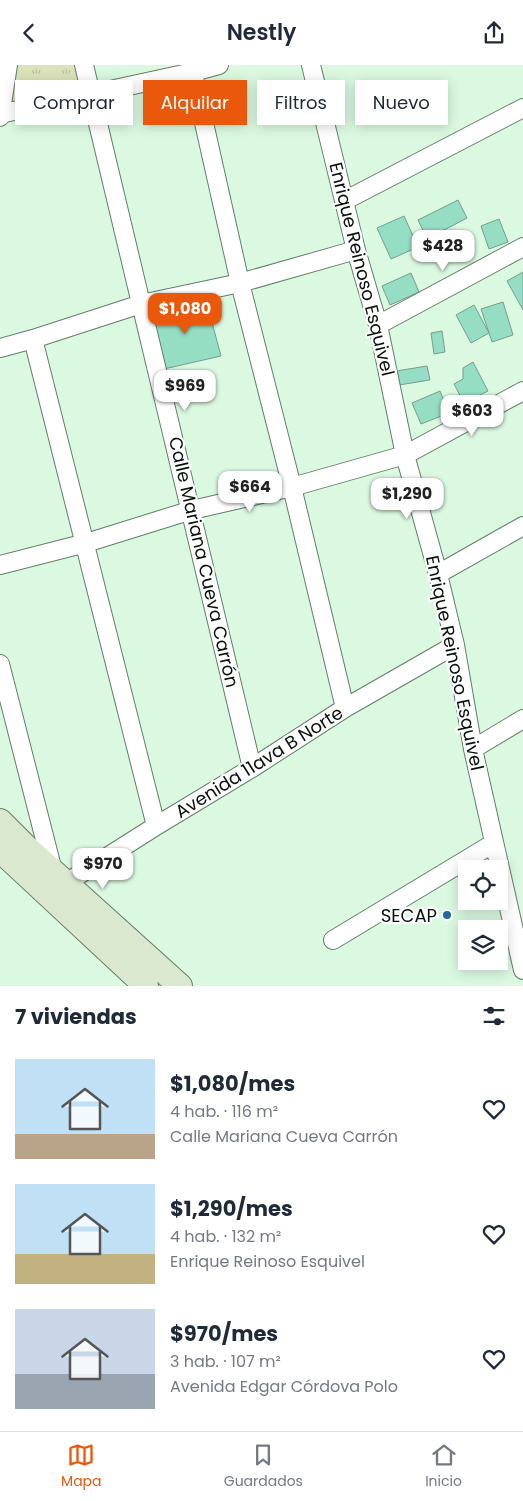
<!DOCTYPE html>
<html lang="es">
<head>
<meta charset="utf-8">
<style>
  body { margin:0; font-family:Poppins,sans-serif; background:#f2f2f3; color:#1f2937; height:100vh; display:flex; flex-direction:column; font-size:19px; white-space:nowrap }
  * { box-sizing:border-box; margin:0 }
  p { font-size:16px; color:#747a83 }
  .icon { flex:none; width:28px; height:28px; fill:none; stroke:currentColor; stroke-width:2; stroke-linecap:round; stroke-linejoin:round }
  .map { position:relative; height:921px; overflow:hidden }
  .drawer { display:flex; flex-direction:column; background:#fff; flex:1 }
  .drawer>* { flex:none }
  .top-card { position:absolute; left:15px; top:15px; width:494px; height:45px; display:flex; gap:10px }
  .fabs { position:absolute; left:458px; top:795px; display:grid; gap:10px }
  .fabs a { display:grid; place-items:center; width:50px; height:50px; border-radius:0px; background:#fff; box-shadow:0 2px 12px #0003; font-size:25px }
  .price { position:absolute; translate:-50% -42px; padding:0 11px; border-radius:10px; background:#fff; color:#222; font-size:16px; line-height:32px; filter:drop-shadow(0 1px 2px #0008) }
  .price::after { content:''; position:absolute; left:50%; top:30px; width:15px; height:11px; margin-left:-8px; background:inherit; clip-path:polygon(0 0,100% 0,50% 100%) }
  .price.active { background:#ea580c; color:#fff }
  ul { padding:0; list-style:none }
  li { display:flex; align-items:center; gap:15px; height:125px; padding:0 15px }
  li span { display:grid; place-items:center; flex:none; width:140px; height:100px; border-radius:0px; color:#555 }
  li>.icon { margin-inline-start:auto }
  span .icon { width:60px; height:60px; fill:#fffc; stroke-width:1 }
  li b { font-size:21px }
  h2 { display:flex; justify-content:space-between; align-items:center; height:60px; padding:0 15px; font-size:21px }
  .tag { padding:0 18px; border-radius:0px; background:#fff; box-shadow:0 2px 12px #0003; font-size:18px; line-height:45px }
  .tag.active { background:#ea580c; color:#fff }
  header { display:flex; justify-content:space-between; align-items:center; height:65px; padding:0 15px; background:#fff; font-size:22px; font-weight:600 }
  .dock { display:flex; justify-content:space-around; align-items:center; height:70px; border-top:1px solid #e0e1e3; background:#fff; font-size:14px; color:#747a83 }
  .dock a { display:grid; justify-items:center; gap:2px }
  .dock .active { color:#ea580c }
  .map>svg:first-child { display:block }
  .grass { fill:url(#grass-tufts) }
  .building { fill:#95dec4; stroke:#779c8e }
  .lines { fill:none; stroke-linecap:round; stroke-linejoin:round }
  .minor-casing { stroke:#637e69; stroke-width:20 }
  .secondary-casing { stroke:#637e69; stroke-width:26 }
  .minor { stroke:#fff; stroke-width:18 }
  .secondary { stroke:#dae8d0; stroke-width:24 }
  .poi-dot { fill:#226a9e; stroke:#fff; stroke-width:2 }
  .labels { text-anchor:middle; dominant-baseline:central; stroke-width:4.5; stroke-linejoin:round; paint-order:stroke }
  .street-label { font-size:18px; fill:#071109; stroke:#fff }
  .poi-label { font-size:18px; fill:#071109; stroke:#fff; text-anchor:end }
</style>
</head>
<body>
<header><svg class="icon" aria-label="back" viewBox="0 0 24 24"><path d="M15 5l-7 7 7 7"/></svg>Nestly<svg class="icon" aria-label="share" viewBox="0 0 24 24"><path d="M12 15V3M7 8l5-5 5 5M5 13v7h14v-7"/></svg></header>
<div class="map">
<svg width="523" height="921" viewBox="0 0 523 921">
  <defs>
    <pattern id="grass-tufts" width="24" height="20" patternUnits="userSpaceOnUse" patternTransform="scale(1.25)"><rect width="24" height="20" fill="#dde3b8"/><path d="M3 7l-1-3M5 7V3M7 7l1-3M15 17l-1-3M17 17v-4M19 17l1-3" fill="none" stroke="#bcc29d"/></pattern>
  </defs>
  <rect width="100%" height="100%" fill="#dbf9e1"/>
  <!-- grass -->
  <path class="grass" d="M1 0H77L86 33 0 53Z"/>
  <!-- building -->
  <path class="building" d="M458 135 467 153 427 174 418 155Z
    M404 151 418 182 391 194 377 163Z
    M499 154 508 177 489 184 481 161Z
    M523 207V245L507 216Z
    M411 208 419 227 390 240 382 221Z
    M206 235 221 291 164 304 150 249Z
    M503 237 513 270 492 277 481 244Z
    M474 240 489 268 471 278 456 250Z
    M442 266 445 287 434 289 431 268Z
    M473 297 488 326 464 338 454 319 463 314V303Z
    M427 301 430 315 399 320 396 306Z
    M440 326 449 348 421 359 412 338Z"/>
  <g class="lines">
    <defs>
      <path id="minor" d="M84 0 252 703
        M191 0 240 218 292 422 345 643
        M311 0 356 185 378 260 405 390 438 509 455 580 473 684 523 905
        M0 49 193 7 219 0
        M0 52 8 0
        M344 136 523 43
        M378 260 523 182
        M33 274 156 761
        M0 283 33 274 141 239 240 218 356 185
        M0 500 86 478 192 445 292 422 405 390 523 326
        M438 509 523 461
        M0 599 53 806
        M473 684 523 654
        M66 818 156 761 252 703 345 643 455 580
        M333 875 494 778"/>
      <path id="secondary" d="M0 756 28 784 180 921
        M0 785 146 921"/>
    </defs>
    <!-- minor casing -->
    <use href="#minor" class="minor-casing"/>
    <!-- secondary casing -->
    <use href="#secondary" class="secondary-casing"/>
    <!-- minor -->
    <use href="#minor" class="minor"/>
    <!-- secondary -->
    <use href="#secondary" class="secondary"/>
  </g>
  <!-- markers -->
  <circle class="poi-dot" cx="447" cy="850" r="5"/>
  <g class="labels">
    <!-- street labels -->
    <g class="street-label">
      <text transform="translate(362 204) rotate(76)">Enrique Reinoso Esquivel</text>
      <text transform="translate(204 497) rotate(77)">Calle Mariana Cueva Carrón</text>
      <text transform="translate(455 598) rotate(78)">Enrique Reinoso Esquivel</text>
      <text transform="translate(259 697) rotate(-32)">Avenida 11ava B Norte</text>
    </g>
    <!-- poi labels -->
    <g class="poi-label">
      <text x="437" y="850">SECAP</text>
    </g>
  </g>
</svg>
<div class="fabs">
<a><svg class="icon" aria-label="locate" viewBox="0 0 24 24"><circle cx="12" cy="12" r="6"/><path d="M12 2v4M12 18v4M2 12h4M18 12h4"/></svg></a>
<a><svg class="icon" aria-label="layers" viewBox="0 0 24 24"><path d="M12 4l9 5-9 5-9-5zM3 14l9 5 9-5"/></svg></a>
</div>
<b class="price" style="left:443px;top:207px">$428</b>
<b class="price active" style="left:185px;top:270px">$1,080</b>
<b class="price" style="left:185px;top:347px">$969</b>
<b class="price" style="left:472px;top:372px">$603</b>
<b class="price" style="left:250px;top:448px">$664</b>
<b class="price" style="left:407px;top:455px">$1,290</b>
<b class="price" style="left:103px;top:825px">$970</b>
<div class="top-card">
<a class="tag">Comprar</a>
<a class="tag active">Alquilar</a>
<a class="tag">Filtros</a>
<a class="tag">Nuevo</a>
</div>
</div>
<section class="drawer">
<h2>7 viviendas<svg class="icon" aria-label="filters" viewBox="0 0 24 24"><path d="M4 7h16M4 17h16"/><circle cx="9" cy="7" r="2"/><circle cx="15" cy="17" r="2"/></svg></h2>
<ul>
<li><span style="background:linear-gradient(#bfe0f5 75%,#b9a48a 0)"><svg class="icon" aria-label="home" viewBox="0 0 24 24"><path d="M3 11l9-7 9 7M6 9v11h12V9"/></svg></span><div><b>$1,080/mes</b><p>4 hab. · 116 m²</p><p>Calle Mariana Cueva Carrón</p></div><svg class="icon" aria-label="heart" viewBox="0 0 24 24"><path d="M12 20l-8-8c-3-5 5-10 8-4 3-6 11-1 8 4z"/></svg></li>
<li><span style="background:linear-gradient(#bfe0f5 70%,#c2b280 0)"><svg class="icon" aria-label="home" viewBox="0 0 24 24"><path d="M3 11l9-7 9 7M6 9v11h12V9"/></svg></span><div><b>$1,290/mes</b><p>4 hab. · 132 m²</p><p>Enrique Reinoso Esquivel</p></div><svg class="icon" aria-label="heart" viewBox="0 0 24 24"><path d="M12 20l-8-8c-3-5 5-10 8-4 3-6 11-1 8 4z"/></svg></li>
<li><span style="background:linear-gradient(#c9d6e8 65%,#9aa5b1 0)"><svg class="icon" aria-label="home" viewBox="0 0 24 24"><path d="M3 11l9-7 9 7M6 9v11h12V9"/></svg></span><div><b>$970/mes</b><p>3 hab. · 107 m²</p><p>Avenida Edgar Córdova Polo</p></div><svg class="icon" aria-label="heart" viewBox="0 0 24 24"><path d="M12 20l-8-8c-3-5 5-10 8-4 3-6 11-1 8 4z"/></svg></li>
</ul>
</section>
<nav class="dock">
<a class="active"><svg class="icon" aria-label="map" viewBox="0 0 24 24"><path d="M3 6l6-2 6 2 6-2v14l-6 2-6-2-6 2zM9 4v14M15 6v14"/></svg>Mapa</a>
<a><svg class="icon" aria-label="saved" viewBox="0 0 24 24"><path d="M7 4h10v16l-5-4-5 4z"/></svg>Guardados</a>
<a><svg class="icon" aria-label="home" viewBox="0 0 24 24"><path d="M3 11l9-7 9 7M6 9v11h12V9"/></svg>Inicio</a>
</nav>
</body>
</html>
